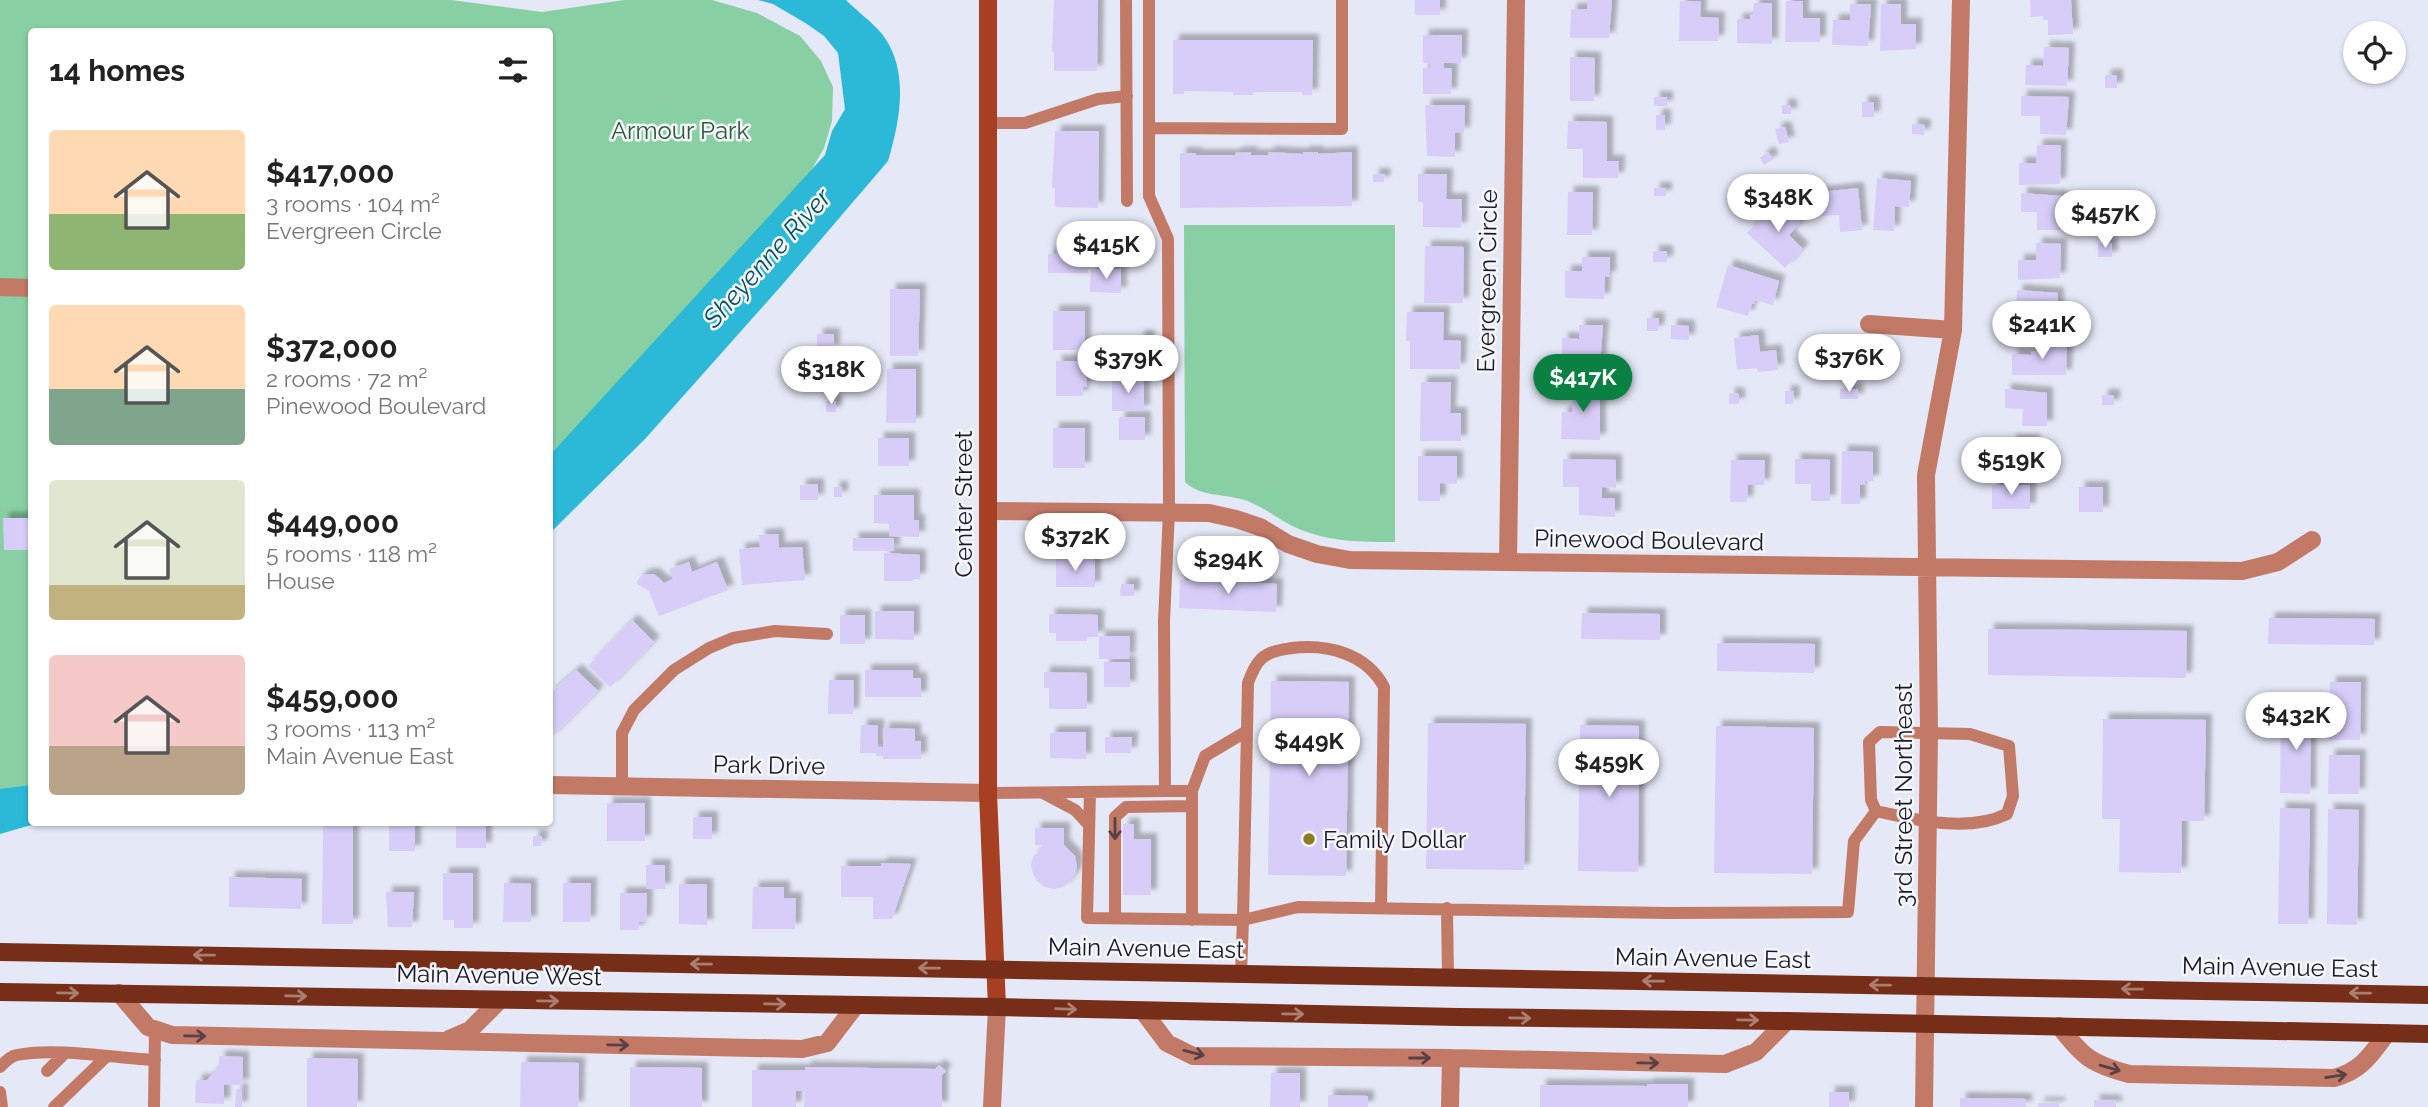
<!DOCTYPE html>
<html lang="en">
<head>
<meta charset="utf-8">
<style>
  body { margin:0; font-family:Raleway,sans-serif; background:#f6f6f6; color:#222; height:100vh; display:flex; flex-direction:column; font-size:26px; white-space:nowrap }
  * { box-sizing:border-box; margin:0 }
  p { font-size:23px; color:#767676 }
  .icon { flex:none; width:38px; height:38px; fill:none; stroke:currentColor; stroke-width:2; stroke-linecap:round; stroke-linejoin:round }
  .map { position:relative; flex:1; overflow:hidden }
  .details { position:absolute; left:28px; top:28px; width:525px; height:798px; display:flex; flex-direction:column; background:#fff; border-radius:7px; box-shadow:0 2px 5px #0004 }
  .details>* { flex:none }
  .fabs { position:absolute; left:2343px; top:21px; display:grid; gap:14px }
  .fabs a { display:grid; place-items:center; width:63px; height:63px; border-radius:50%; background:#fff; box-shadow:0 2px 5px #0004; font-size:35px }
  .price { position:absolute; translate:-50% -60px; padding:0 16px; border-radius:24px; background:#fff; color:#222; font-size:23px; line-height:46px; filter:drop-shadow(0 2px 4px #0008) }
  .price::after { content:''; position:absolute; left:50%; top:42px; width:21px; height:16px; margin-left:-10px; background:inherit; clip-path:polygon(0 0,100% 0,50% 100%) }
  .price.active { background:#0b8043; color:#fff }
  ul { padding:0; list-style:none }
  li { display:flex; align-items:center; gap:21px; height:175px; padding:0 21px }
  li span { display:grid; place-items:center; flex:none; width:196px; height:140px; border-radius:7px; color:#555 }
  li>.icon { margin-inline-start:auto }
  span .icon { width:84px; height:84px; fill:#fffc; stroke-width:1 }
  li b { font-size:30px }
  h2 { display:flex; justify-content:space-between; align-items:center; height:84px; padding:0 21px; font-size:30px }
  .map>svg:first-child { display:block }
  .green { fill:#89cfa4 }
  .water { fill:#2bb9d7 }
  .building { fill:#d7cdf8; filter:url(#shadow) }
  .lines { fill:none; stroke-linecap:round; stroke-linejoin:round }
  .service { stroke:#c27a66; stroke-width:12 }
  .minor { stroke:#c27a66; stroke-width:18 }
  .tertiary { stroke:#c27a66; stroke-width:18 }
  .secondary { stroke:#a73f22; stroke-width:18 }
  .primary { stroke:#772e19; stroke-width:18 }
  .oneway { stroke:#5a3f46 }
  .oneway2 { stroke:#aa7e71 }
  .poi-dot { fill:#8f7c22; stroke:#f6f6f6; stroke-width:2.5 }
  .labels { text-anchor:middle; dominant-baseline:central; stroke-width:5; stroke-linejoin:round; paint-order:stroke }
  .park-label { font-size:24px; fill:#285a3d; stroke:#f6f6f6 }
  .street-label { font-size:24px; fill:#151831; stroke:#f6f6f6 }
  .poi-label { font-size:24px; fill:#151831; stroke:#f6f6f6; text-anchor:start }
  .water-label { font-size:26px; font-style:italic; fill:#005262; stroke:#f6f6f6 }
</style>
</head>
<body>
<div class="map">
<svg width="2428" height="1107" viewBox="0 0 2428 1107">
  <defs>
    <filter id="shadow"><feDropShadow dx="6" dy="-6" stdDeviation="2" flood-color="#0004"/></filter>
  </defs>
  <rect width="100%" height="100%" fill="#e5e8f6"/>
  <!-- green -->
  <path class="green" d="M0 0H451L542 12 624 0H712L757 13 800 36 821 61 833 87 832 121 824 148 807 178 550 460V32H32V787L0 790Z
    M1184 225H1395V542C1362 542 1330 542 1299 529 1279 521 1263 505 1241 499 1222 494 1199 496 1185 482Z"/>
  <!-- water -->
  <path class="water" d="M758 0H846C857 11 872 22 882 34 910 70 900 121 888 161L782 285 645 439 550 533V455L825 155 832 131 845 109 838 53 824 36 807 24 773 4Z
    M31 785 32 822 38 823 0 834V789Z"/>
  <!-- building -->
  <path class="building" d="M1054 0H1098L1097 71H1054V52H1052Z
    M1415 0H1440V15H1415Z
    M1587 0H1612L1609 38H1570L1571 9H1587Z
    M2030 0H2071L2073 34 2048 35V20H2043V16L2031 17Z
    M1680 1H1701L1700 17 1719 18 1718 41H1679Z
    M1786 1H1803V18H1820V42H1785Z
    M1754 3H1772V44L1737 43V19H1750V14H1753Z
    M1850 4H1871L1868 46 1832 45 1833 20H1850Z
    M1881 4H1901V24H1916V49L1880 51Z
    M1423 35H1462L1461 63H1444V68H1452L1451 94H1423V68H1430V63H1423Z
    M1173 40H1313L1312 95H1302V92H1253V95H1233V92L1184 91V94H1173Z
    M2044 47 2069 48 2067 86 2025 85 2026 65 2043 66Z
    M1570 57 1595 58 1594 101H1570Z
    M2105 75H2117V88H2105Z
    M2021 96 2069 97 2066 135 2040 134V116H2021Z
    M1654 97H1667V106H1654Z
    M1862 102H1874V117H1862Z
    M1425 105H1465L1464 133H1455V157L1427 156Z
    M1782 105H1791V114H1782Z
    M1656 115H1665V130H1656Z
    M1568 121 1607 122V161H1619L1618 178H1583V149H1567Z
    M1912 124 1925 125 1924 135 1912 134Z
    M1785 127 1789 142 1779 144 1775 129Z
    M1055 131H1099L1098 208 1055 207V188H1052Z
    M2037 145H2061L2060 184 2019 185V163H2036Z
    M1251 152V155H1268V152L1303 154V152H1318V154L1352 152V206L1180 208V153H1196V155H1235V153Z
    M1768 152 1773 159 1764 165 1760 158Z
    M1373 174H1385L1384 182H1373Z
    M1418 174H1447L1446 199H1462L1461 228 1423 227V202H1418Z
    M1877 178 1911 181 1909 207 1895 206 1894 231 1873 230Z
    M1654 188H1666V196H1654Z
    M1858 188 1862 230 1840 232 1839 215 1822 216 1820 192Z
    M1568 192H1593L1592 235H1567Z
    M2021 193 2062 196 2061 230H2037V212H2021Z
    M1778 200 1801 222 1789 235 1803 249 1785 268 1747 233Z
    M2102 223H2114V232H2102Z
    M1056 243H1088V273H1048V254H1056Z
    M2036 243 2061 244 2060 278 2018 280V260H2036Z
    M2098 243H2112V257H2098Z
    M1425 246 1464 247 1463 303H1424Z
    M1653 251H1667V262H1653Z
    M1582 257H1610V277H1605L1604 299 1565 298V271H1582Z
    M1728 265 1779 281 1773 305 1755 300 1754 304H1752L1748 316 1716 307Z
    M1091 269H1121V293L1090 292Z
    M890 289H920L918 356H890Z
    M2017 290 2058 293V327H2033V311H2016Z
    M1053 311H1085V350H1053Z
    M1407 312H1444L1443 340 1461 341 1460 369H1410V341H1406Z
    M1647 318H1659L1658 331H1647Z
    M1579 325H1603L1600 366H1562V338L1579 339Z
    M1671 325 1689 326V340L1671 339Z
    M817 334H834V350H817Z
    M1758 335 1760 352 1776 350 1778 370 1758 372 1757 368 1737 370 1734 338Z
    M1138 336H1149V346H1138Z
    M2036 343H2067L2066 375H2012V354L2031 355 2032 351H2036Z
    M1056 361H1087V387H1083V396H1056Z
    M1140 365H1148V377H1140Z
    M887 369H916V423H886Z
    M1112 379H1144V411H1112Z
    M1421 382H1451L1450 413H1461V441H1420Z
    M1572 384 1600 385V440L1561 439 1562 412H1572Z
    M1840 389H1858V399H1840Z
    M2005 389 2047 393V426H2022L2023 409 2005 408Z
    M1785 391H1794L1793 404H1785Z
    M1729 393 1739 394V404H1729Z
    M2102 395H2114V405H2102Z
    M826 401H836V412H826Z
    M1119 417H1145V440H1119Z
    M1053 428H1085V468H1053Z
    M878 438H909V466H878Z
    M2010 440H2034V474L1992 477V455L2010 456Z
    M1842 451 1873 452V481H1865V485H1860V504H1841Z
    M1418 456H1457V484L1440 483V501H1418Z
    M1563 459 1616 460V488L1602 487V498H1615V517L1579 515V487H1563Z
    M1795 459 1830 460V501H1811V484H1795Z
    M1731 460H1765L1764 485H1748L1747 502H1730Z
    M818 484V500H800V485Z
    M1992 485H2030V509H1992Z
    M834 487H842V497H834Z
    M2079 487H2103V512H2079Z
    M874 495H914V520H919V537L889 536V524L874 523Z
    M3 518H32V550H4Z
    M778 534 779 548 802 547 805 580 742 585 739 549 760 547 759 535Z
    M853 538H894V551H853Z
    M884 553 920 555V579H913V581H884Z
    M1056 559H1095V587H1056Z
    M689 562 692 572 717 562 728 590 659 616 649 591 636 583 641 576 647 574H654L664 583 673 579 669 569Z
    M1180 580 1277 584 1276 612 1179 608Z
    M1121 584H1134V596H1120Z
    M875 611H914V640L875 639Z
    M1582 613 1660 614V640L1581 639Z
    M1049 614 1098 615V637H1087V641H1056V633H1049Z
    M840 615H865V644H840Z
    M2269 618 2375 619 2374 645 2268 644Z
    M632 620 654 642 610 687 588 666Z
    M1988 629 2187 631 2186 678 1988 675Z
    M1099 636H1130L1129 659H1099Z
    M1717 643 1815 644 1814 673 1717 671Z
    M1104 662H1130V687H1104Z
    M576 670 598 691 550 739V693Z
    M865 670H913V678H921V697H865Z
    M1044 672 1087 673V709H1049V688H1044Z
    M829 680H854L853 714H828Z
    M1271 681 1349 682 1346 876 1268 875Z
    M2330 682H2361L2360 740H2329Z
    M2281 711H2311L2310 794 2280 793Z
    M2103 719 2206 720 2204 821H2182L2181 873 2119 872 2120 819H2102Z
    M1428 723 1526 724 1524 870 1426 869Z
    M861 725H878V747H883V728L915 729V741H921V759H883V756H876V753H860Z
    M1580 725 1639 726 1638 872 1578 871Z
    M1716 726 1814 728 1812 874 1714 873Z
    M1056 732H1086V759L1050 758V733Z
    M1105 737H1132L1131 753H1105Z
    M2329 755H2360L2359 794H2328Z
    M607 803H645V841H607Z
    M2280 808 2310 809 2308 924H2278Z
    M2328 809 2359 810 2357 925 2327 924Z
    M693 817H712V839H693Z
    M323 822H353V924H322Z
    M389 822H415V851H389Z
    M456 822H486V848H456Z
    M1123 824H1134V839H1151V895H1123Z
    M1035 828H1064V845L1075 856 1077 866 1075 874 1064 887 1054 889 1045 887 1038 882 1033 874 1031 866 1033 857 1045 845H1035Z
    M533 836H542L541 846H533Z
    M881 863 911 864 892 919H873V897H841V866H881Z
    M646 865H665V889H646Z
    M443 873H473V928H454V920H443Z
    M229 877 302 879 301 909 229 907Z
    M504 883 531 884V922H503Z
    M563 883H591L590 922H563Z
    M679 884H707V925L679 924Z
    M753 887H784V898H796L795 929H752Z
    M386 892H414L412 927H388Z
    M620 893H647L646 922H639V930H620Z
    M219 1056 243 1057V1085H224V1104L195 1103 196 1080H207L219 1067Z
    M307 1058 358 1059 357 1107H307Z
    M521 1062 579 1063 578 1107H520Z
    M939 1065 946 1071 942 1075V1107H804L805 1091H796V1107H752V1070H805V1067L935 1069Z
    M630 1067 702 1068V1107H630Z
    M1271 1073H1300V1107H1270Z
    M1647 1084H1688V1107H1540V1085L1647 1086Z
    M236 1089H242V1107H235Z
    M1829 1092H1849V1107H1829Z
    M1328 1095 1368 1096V1107H1328Z
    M1960 1098 2026 1099V1107H1960Z
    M2094 1100 2116 1101V1107H2094Z
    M2039 1103H2059V1107H2038Z"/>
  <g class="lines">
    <!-- service -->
    <path class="service" d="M1126 0 1127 201
      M988 123H1025L1098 99 1127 96
      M1149 128 1342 129V0
      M1880 732 1970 734 2009 746 2013 796 2007 814C1968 833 1917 820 1876 811L1871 800 1869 742Z
      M622 787V733L634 710 674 670 709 648 733 638 775 631 827 634
      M1165 791H1192L1205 756 1247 731
      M1192 791V920
      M1090 792 1087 918 1243 920 1248 683C1251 675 1254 666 1261 659 1270 651 1281 650 1292 648 1327 644 1366 653 1384 687L1381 908
      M988 793 1165 791 1164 621 1169 511 1168 239 1149 196V0
      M1043 793 1075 810 1089 825
      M1447 908 1448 978
      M1115 918V817L1126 807 1192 806
      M1241 974 1243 920 1298 907 1667 913 1848 912 1854 841 1876 811
      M0 1067C5 1062 10 1056 17 1055 54 1047 116 1058 155 1060
      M47 1071 64 1054
      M0 1092 2 1107
      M54 1107 106 1057
      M154 1107 155 1029"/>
    <!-- minor -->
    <path class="minor" d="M0 287 32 288
      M1869 324 1953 330
      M988 511 1209 513 1236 519 1260 527 1288 544 1317 554 1350 560 2242 571 2278 562 2312 540
      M1508 562 1516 0
      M550 785 988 793
      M119 993 148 1027 172 1035 802 1049 827 1043 856 1005
      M1143 1011 1167 1043 1193 1056 1451 1058 1725 1064 1756 1052 1787 1021
      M2059 1026C2083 1057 2091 1064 2129 1074L2334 1078C2361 1071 2371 1055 2387 1033
      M449 1039 470 1030 500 1000
      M1450 1107 1451 1058
      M1924 1107 1929 733 1926 475 1953 330 1961 0"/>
    <!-- tertiary -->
    <path class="tertiary" d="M992 1107 997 1007"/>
    <!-- secondary -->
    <path class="secondary" d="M988 0V793L997 1007"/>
    <!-- primary -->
    <path class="primary" d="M0 952 2428 995
      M0 992 997 1007 1458 1017 1787 1021 2428 1034"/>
  </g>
  <!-- one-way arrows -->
  <defs><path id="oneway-shaft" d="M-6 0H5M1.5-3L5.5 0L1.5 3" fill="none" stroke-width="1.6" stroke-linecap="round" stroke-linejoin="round" transform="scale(1.75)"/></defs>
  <g class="oneway">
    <use href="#oneway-shaft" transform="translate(1115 829) rotate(90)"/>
    <use href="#oneway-shaft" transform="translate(195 1036) rotate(1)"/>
    <use href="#oneway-shaft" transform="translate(618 1045) rotate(1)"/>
    <use href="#oneway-shaft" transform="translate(1194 1053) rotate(14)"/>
    <use href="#oneway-shaft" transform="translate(1420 1058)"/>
    <use href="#oneway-shaft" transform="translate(1648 1063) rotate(1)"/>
    <use href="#oneway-shaft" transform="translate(2110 1068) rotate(16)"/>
    <use href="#oneway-shaft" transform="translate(2336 1076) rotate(-9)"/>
  </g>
  <g class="oneway2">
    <use href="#oneway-shaft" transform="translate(204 955) rotate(-179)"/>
    <use href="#oneway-shaft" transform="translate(701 964) rotate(-179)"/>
    <use href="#oneway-shaft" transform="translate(929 968) rotate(-179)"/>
    <use href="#oneway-shaft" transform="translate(1653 981) rotate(-179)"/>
    <use href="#oneway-shaft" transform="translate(1880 985) rotate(-179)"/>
    <use href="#oneway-shaft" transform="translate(2132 989) rotate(-179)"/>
    <use href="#oneway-shaft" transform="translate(68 993) rotate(1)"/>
    <use href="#oneway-shaft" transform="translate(2360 993) rotate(-179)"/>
    <use href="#oneway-shaft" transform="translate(296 996) rotate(1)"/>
    <use href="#oneway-shaft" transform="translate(548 1001) rotate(1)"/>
    <use href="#oneway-shaft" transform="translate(775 1004) rotate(1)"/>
    <use href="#oneway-shaft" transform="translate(1066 1009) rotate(2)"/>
    <use href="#oneway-shaft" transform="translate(1293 1014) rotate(1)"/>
    <use href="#oneway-shaft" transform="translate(1520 1018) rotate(1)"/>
    <use href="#oneway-shaft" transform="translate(1748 1020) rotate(1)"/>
  </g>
  <!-- markers -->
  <circle class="poi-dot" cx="1309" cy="839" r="7"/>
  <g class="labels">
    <!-- park labels -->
    <g class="park-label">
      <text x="680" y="130">Armour Park</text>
    </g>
    <!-- street labels -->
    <g class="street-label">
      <text transform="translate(1487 281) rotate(-89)">Evergreen Circle</text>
      <text transform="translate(963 504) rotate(-90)">Center Street</text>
      <text transform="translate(1649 540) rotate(1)">Pinewood Boulevard</text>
      <text transform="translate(769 765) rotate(1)">Park Drive</text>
      <text transform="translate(1903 795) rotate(-90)">3rd Street Northeast</text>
      <text transform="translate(1146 948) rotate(1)">Main Avenue East</text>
      <text transform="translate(1713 958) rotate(1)">Main Avenue East</text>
      <text transform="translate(2280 967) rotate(1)">Main Avenue East</text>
      <text transform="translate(499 975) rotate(1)">Main Avenue West</text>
    </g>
    <!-- poi labels -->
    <g class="poi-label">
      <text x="1323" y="839">Family Dollar</text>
    </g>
    <!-- water labels -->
    <g class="water-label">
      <text transform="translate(767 258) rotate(-48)">Sheyenne River</text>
    </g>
  </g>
</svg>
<div class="fabs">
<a><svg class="icon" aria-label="locate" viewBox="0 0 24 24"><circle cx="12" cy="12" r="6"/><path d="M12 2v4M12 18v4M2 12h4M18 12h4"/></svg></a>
</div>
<b class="price" style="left:1778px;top:234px">$348K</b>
<b class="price" style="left:2105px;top:250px">$457K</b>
<b class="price" style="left:1106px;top:281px">$415K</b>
<b class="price" style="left:2042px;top:361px">$241K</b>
<b class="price" style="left:1849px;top:394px">$376K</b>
<b class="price" style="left:1128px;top:395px">$379K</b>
<b class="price" style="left:831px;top:406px">$318K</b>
<b class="price active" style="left:1583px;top:414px">$417K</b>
<b class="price" style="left:2011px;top:497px">$519K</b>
<b class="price" style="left:1075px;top:573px">$372K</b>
<b class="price" style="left:1228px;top:596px">$294K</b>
<b class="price" style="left:2296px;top:752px">$432K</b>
<b class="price" style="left:1309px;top:778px">$449K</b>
<b class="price" style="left:1609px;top:799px">$459K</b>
<section class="details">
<h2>14 homes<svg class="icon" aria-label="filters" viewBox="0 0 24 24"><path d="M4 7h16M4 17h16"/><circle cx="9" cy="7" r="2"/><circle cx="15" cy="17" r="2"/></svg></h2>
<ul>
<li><span style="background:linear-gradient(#ffd9b3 60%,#8fb573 0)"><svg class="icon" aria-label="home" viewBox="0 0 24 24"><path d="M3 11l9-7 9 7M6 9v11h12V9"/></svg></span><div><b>$417,000</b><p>3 rooms · 104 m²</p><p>Evergreen Circle</p></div></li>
<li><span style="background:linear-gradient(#ffd9b3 60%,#7fa58c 0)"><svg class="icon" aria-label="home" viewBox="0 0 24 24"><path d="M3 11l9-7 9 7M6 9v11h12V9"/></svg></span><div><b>$372,000</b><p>2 rooms · 72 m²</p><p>Pinewood Boulevard</p></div></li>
<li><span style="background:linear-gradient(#dfe7d0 75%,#c2b280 0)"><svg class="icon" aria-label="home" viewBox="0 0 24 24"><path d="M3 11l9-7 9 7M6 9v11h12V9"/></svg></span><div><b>$449,000</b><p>5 rooms · 118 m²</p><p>House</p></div></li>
<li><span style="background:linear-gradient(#f6c9c9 65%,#b9a48a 0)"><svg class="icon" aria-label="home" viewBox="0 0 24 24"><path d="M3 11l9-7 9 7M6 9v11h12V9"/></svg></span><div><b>$459,000</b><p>3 rooms · 113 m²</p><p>Main Avenue East</p></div></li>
</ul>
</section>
</div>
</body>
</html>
